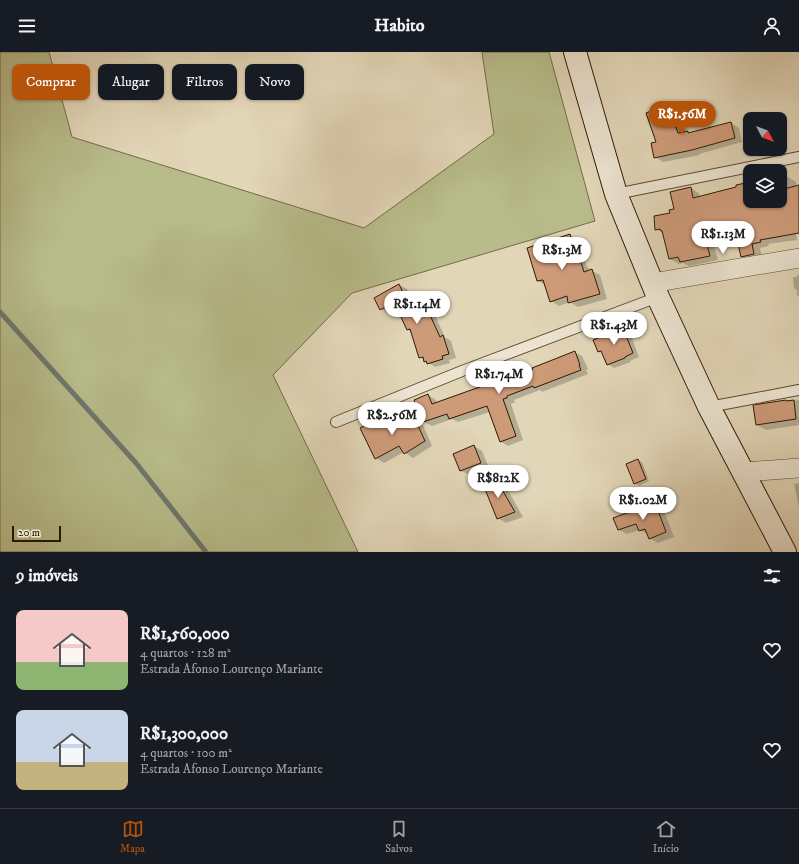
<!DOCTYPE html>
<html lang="pt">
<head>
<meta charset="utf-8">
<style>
  body { margin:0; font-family:"IM FELL DW Pica",serif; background:#20242c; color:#f1f3f6; height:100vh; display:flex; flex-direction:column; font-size:15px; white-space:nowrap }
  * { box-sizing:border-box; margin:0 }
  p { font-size:13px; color:#9ea1a6 }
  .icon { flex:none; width:22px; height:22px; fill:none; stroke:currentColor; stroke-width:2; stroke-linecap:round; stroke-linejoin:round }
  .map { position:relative; height:500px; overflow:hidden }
  .details { display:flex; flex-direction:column; background:#171b24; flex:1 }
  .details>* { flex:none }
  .guide { position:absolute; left:12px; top:12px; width:400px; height:36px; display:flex; gap:8px }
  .needle { width:26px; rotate:131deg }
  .controls { position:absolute; left:743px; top:60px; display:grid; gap:8px }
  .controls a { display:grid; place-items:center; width:44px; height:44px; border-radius:8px; background:#171b24; box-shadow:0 1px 3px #0004; font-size:20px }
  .scale { position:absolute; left:12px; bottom:10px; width:49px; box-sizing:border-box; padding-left:4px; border:2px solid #2f1a00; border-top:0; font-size:11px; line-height:14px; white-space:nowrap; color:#2f1a00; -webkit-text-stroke:3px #ece4d1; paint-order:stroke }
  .price { position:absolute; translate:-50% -34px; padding:0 9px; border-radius:14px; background:#fff; color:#222; font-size:13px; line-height:26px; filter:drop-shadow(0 1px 2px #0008) }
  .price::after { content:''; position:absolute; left:50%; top:24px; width:12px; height:9px; margin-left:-6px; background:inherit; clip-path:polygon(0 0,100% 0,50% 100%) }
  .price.active { background:#b45309; color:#fff }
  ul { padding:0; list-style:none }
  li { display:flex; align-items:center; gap:12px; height:100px; padding:0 16px }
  li span { display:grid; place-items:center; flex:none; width:112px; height:80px; border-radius:8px; color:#555 }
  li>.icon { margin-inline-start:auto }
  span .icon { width:48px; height:48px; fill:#fffc; stroke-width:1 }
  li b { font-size:17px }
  h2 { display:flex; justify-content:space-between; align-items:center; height:48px; padding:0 16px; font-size:17px }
  .tag { padding:0 14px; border-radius:8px; background:#171b24; box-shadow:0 1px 3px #0004; font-size:14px; line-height:36px }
  .tag.active { background:#b45309; color:#fff }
  header { display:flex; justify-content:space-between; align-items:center; height:52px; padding:0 16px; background:#171b24; font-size:18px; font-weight:700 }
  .tabs { display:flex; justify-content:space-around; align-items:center; height:56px; border-top:1px solid #363941; background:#171b24; font-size:11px; color:#9ea1a6 }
  .tabs a { display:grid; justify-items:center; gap:2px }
  .tabs .active { color:#b45309 }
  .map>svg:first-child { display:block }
  .green { fill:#b8bc8b; stroke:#746b46 }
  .shadow { fill:#0003 }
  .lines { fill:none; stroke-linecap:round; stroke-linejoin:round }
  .stream { stroke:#6d786e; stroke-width:5 }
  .building { fill:#ce9b79; stroke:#2f1a00 }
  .service-casing { stroke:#5c492e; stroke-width:12 }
  .minor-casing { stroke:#5c492e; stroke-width:20 }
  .secondary-casing { stroke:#2f1a00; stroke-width:24 }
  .service { stroke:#ece4d1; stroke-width:10 }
  .minor { stroke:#ece4d1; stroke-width:19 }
  .secondary { stroke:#ece4d1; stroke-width:22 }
</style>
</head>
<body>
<header><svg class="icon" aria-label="menu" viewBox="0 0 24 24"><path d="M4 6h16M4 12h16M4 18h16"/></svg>Habito<svg class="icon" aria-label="person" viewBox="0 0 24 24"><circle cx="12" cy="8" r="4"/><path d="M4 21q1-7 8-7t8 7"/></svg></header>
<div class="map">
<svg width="799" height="500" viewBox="0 0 799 500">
  <rect width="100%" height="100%" fill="#e2d6b8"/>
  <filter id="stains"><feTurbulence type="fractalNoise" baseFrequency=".005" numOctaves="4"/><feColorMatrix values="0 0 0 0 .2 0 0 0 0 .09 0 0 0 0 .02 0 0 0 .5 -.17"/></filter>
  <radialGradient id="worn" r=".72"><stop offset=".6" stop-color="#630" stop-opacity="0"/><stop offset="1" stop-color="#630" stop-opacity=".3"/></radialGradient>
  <!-- green -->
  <path class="green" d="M0 0H49L72 85 364 176 494 82 482 0H549L595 169 352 241 273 323 358 500H0Z"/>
  <!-- shadow -->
  <path class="shadow" d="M666 54 674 59 675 61 678 63 684 81 688 80 690 82 731 71 739 76 742 90 699 102 700 103 663 110 655 105 657 90Z
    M788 125 796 130 797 135 799 134V160L792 161 797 188 768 192 769 194 760 196 762 207 751 209 742 204 736 176 711 181 718 208 689 214 683 211 679 212 670 207 663 181 656 177 675 158 691 136 699 141 700 145 750 131V149H780V126Z
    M570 183 579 188 587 215 589 216 590 219H592L600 223 607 247 578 255 570 250 559 254 551 249 545 233 538 229Z
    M797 223H799V244L797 243V238L794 236 793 225H797Z
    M399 233 407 237 416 257 425 253 432 257 445 285 451 289 456 306 449 308 450 311 435 315 420 305 412 280 408 278 398 256 388 261 381 257Z
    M623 277 630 281 639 305 630 309 631 310 614 316 608 312 604 302 599 299Z
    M574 300 582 304 588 317 586 318 588 322 542 340 540 338 514 348 515 350 511 352 523 388 508 394 500 389 490 360 458 370 452 367 432 374 424 370 428 343 436 348 437 351 509 328Z
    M799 348V373L766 378 757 373 786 349 788 350Z
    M385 364 398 370 400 375 415 368 423 373 432 394 413 406 404 400 384 411 376 406Z
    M474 394 482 399 489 416 470 423 461 419 454 402Z
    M638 408 642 410 649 429 639 434 635 431Z
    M496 428 505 433 523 465 506 471 498 466Z
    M799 431V455L794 432Z
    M648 454 651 456 656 454 664 459 674 485 658 491 650 486 649 483 640 478 627 482 619 478Z"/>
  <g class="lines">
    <!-- stream -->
    <path class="stream" d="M0 260 136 411 206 500"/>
  </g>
  <!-- building -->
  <path class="building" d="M666 53 668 58 670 57 678 81 688 79V81L731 70 735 86 692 98 654 106 651 91 656 90 646 61Z
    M750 130V149H780V138L799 133V181L760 188 761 190 752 192 754 202 741 205 733 170 703 177 710 204 680 210 678 205 669 207 662 179H661L660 177 655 178 654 164 670 161 669 158 674 157 670 140 691 135 693 146 736 135V133Z
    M570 182 579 211 581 210 584 220 592 217 600 242 568 251 567 244 550 250 543 228 537 229 527 196Z
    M399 232 411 258 425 252 440 285 443 283 449 302 442 304 443 307 427 312 426 309 424 310 423 305 419 306 410 277 407 278 394 250 380 258 374 246Z
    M623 276 633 301 625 305V306L607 313 601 299 598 300 593 288Z
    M575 299 580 313H579L581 318 534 336 533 334 507 344V346L503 347 516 384 500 390 487 354 449 367 447 362 423 370 414 348 428 342 432 352 502 327V328L508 326V327L533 317 532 316Z
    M786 348V349L794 348 796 367 756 373 753 353Z
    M386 363 387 366 390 364 395 376 415 367 425 389 404 402 399 394 375 407 360 376Z
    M474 393 481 411 460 419 453 402Z
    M638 407 646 427 634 432 626 412Z
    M496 427 515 460 497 467 483 432Z
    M648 453 649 456 656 453 666 480 649 487 645 477 639 479 636 472 618 478 613 466Z"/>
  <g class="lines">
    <defs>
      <path id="service" d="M616 142 799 105
        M709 355 799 338
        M336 370 462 319 658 245"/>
      <path id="minor" d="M652 231 799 206
        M744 420 799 416"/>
      <path id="secondary" d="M575 0 616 142 658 245 709 355 785 500"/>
    </defs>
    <!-- service casing -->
    <use href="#service" class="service-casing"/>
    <!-- minor casing -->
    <use href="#minor" class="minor-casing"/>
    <!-- secondary casing -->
    <use href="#secondary" class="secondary-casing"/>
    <!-- service -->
    <use href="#service" class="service"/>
    <!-- minor -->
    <use href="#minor" class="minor"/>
    <!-- secondary -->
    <use href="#secondary" class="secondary"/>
  </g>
  <rect width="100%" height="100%" filter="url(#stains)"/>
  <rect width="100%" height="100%" fill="url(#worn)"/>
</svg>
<div class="controls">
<a><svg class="needle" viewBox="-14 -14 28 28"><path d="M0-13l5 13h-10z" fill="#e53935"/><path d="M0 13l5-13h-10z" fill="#9ea1a6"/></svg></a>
<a><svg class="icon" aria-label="layers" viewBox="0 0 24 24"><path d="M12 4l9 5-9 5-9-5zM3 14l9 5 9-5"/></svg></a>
</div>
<div class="scale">20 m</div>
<b class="price active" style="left:682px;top:83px">R$1.56M</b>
<b class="price" style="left:723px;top:203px">R$1.13M</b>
<b class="price" style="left:562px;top:219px">R$1.3M</b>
<b class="price" style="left:417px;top:273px">R$1.14M</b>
<b class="price" style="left:614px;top:294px">R$1.43M</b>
<b class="price" style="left:499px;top:343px">R$1.74M</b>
<b class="price" style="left:392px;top:384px">R$2.56M</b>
<b class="price" style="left:498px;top:447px">R$812K</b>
<b class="price" style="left:643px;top:469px">R$1.02M</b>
<div class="guide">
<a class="tag active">Comprar</a>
<a class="tag">Alugar</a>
<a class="tag">Filtros</a>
<a class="tag">Novo</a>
</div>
</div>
<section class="details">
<h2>9 imóveis<svg class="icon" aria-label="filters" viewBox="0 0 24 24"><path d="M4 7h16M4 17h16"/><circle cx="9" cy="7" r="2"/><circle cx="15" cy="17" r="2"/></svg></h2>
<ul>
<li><span style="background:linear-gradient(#f6c9c9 65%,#8fb573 0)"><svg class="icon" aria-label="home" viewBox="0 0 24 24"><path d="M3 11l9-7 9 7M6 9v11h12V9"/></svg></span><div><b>R$1,560,000</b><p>4 quartos · 128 m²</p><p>Estrada Afonso Lourenço Mariante</p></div><svg class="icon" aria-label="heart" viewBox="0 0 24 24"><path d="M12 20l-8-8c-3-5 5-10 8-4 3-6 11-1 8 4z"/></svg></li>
<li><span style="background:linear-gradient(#c9d6e8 65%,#c2b280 0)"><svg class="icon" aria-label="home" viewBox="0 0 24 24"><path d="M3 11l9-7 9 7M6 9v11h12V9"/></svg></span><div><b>R$1,300,000</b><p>4 quartos · 100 m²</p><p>Estrada Afonso Lourenço Mariante</p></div><svg class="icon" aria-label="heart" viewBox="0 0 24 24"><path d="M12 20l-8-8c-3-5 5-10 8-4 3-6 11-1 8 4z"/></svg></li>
</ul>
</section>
<nav class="tabs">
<a class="active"><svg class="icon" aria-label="map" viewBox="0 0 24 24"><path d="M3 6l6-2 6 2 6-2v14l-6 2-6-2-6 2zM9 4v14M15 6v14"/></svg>Mapa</a>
<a><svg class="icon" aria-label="saved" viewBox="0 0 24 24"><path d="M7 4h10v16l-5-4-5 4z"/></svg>Salvos</a>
<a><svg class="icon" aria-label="home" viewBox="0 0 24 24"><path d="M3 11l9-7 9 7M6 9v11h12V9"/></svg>Início</a>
</nav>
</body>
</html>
